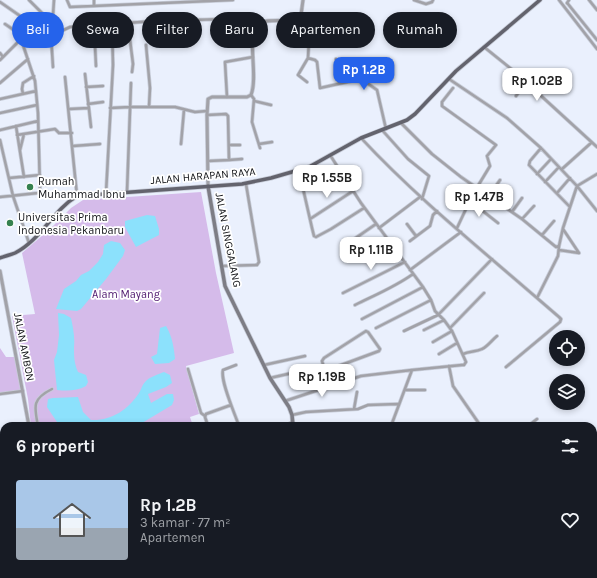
<!DOCTYPE html>
<html lang="id">
<head>
<meta charset="utf-8">
<style>
  body { margin:0; font-family:Karla,sans-serif; background:#242831; color:#f1f3f6; height:100vh; display:flex; flex-direction:column; font-size:15px; white-space:nowrap }
  * { box-sizing:border-box; margin:0 }
  p { font-size:13px; color:#9ea1a6 }
  .icon { flex:none; width:22px; height:22px; fill:none; stroke:currentColor; stroke-width:2; stroke-linecap:round; stroke-linejoin:round }
  .map { position:relative; flex:1; overflow:hidden }
  .details { position:absolute; left:0px; top:422px; width:597px; height:156px; display:flex; flex-direction:column; background:#171b24; border-radius:12px 12px 0 0; box-shadow:0 2px 6px #0003 }
  .details>* { flex:none }
  .banner { position:absolute; left:12px; top:12px; width:573px; height:36px; display:flex; gap:8px }
  .buttons { position:absolute; left:549px; top:330px; display:grid; gap:8px }
  .buttons a { display:grid; place-items:center; width:36px; height:36px; border-radius:50%; background:#171b24; box-shadow:0 2px 6px #0003; font-size:20px }
  .price { position:absolute; translate:-50% -34px; padding:0 9px; border-radius:8px; background:#fff; color:#222; font-size:13px; line-height:26px; filter:drop-shadow(0 1px 2px #0008) }
  .price::after { content:''; position:absolute; left:50%; top:24px; width:12px; height:9px; margin-left:-6px; background:inherit; clip-path:polygon(0 0,100% 0,50% 100%) }
  .price.on { background:#2563eb; color:#fff }
  ul { padding:0; list-style:none }
  li { display:flex; align-items:center; gap:12px; height:100px; padding:0 16px }
  li span { display:grid; place-items:center; flex:none; width:112px; height:80px; border-radius:4px; color:#555 }
  li>.icon { margin-inline-start:auto }
  span .icon { width:48px; height:48px; fill:#fffc; stroke-width:1 }
  li b { font-size:17px }
  h2 { display:flex; justify-content:space-between; align-items:center; height:48px; padding:0 16px; font-size:17px }
  .tag { padding:0 14px; border-radius:18px; background:#171b24; box-shadow:0 2px 6px #0003; font-size:14px; line-height:36px }
  .tag.on { background:#2563eb; color:#fff }
  .map>svg:first-child { display:block }
  .green { fill:#d5bbea }
  .water { fill:#8ce1fc }
  .lines { fill:none; stroke-linecap:round; stroke-linejoin:round }
  .minor-casing { stroke:#c7ccd8; stroke-width:4 }
  .tertiary-casing { stroke:#c7ccd8; stroke-width:4.5 }
  .secondary-casing { stroke:#c7ccd8; stroke-width:5 }
  .primary-casing { stroke:#c7ccd8; stroke-width:5 }
  .minor { stroke:#a2a2a8; stroke-width:2.5 }
  .tertiary { stroke:#a2a2a8; stroke-width:3 }
  .secondary { stroke:#7d7d85; stroke-width:3.5 }
  .primary { stroke:#63636d; stroke-width:3.5 }
  .poi-dot { fill:#35814f; stroke:#fff; stroke-width:1.5 }
  .labels { text-anchor:middle; dominant-baseline:central; stroke-width:3.5; stroke-linejoin:round; paint-order:stroke }
  .street-label { font-size:11px; fill:#101216; stroke:#fff }
  .poi-label { font-size:11px; fill:#101216; stroke:#fff; text-anchor:start }
  .park-label { font-size:11px; fill:#4e176e; stroke:#fff }
</style>
</head>
<body>
<div class="map">
<svg width="597" height="578" viewBox="0 0 597 578">
  <rect width="100%" height="100%" fill="#eaf0fd"/>
  <!-- green -->
  <path class="green" d="M201 192 216 273 234 353 186 366 199 414 190 417 193 426H31L28 399 12 316 35 314 22 253 50 229 71 208 83 200Z
    M0 348 6 357H16L22 390 0 393Z"/>
  <!-- water -->
  <path class="water" d="M147 215 155 216 159 229V235L136 247 125 227V221Z
    M111 241 120 243 125 250 123 256 106 279 81 309 77 311 56 309 64 289 76 281 81 275 89 271 98 262 103 254 104 245Z
    M58 313 64 314 71 318C73 327 75 337 74 347 74 356 74 363 78 372L86 375 88 382 86 386C77 391 68 391 57 390L54 360 57 352 59 335Z
    M166 326C172 336 174 347 175 359L169 363 155 364 151 357 157 354 160 328Z
    M164 372 170 375 172 383 166 387 148 394 151 403 167 394H173L174 400 172 405 137 426H54L57 422 47 407 48 399 53 398 78 397 83 412 91 420C111 421 128 410 139 393 141 390 142 385 145 382 149 377 159 374 164 372Z"/>
  <g class="lines">
    <defs>
      <path id="minor" d="M29 0 50 21 53 67
        M67 0 70 7 233 0
        M414 0 426 4 432 2 433 0
        M559 0 597 49
        M569 0 567 3 568 4 597 40
        M589 0 597 10
        M0 2 39 29
        M94 6V0
        M299 19 309 21 310 23 308 58 298 75 307 82
        M5 24 24 37
        M128 24 133 64 132 72
        M94 26 96 66
        M51 36 70 27 155 21 226 19H240L254 21 257 23
        M146 45 150 88 149 107
        M484 47 515 72 597 147
        M0 53 3 57
        M308 58 315 60 317 62 320 88 356 80 367 83 377 90 386 129
        M336 59 339 83
        M0 60 21 39 50 21 53 15 54 0
        M85 74 91 127
        M65 77 77 196
        M449 79 507 118 541 148 577 186 597 174
        M0 83 28 59
        M86 87 103 86
        M453 88 442 102V106L496 145 487 156 490 166 473 194 457 228
        M23 94 22 89 23 83 34 76
        M251 95 254 99 252 122 260 148
        M516 96 526 82
        M227 97 225 62 253 57
        M0 99 36 91
        M254 101 271 105
        M88 104 103 102
        M110 108 130 107H175L195 112 207 111
        M69 109 89 108
        M0 113 37 105
        M207 115 226 114 228 116 229 160 208 161
        M401 123 432 154 461 177 522 219 556 247 559 246 563 228 577 186 597 211
        M16 126 24 177
        M0 130 38 121
        M382 130 408 159 429 176 422 199
        M17 135 55 129 59 133H72
        M361 138C415 196 477 246 537 298L558 256 559 246
        M0 140 13 196 29 243
        M181 144 184 110
        M259 144 272 142
        M229 145H240
        M73 146 100 144
        M541 148 530 161 529 165 570 207
        M20 150 24 134
        M330 155 361 203 423 287 431 300 435 311 444 320 452 331 466 362 464 365H462L412 370 391 426
        M229 160 242 159
        M562 169 591 143
        M299 171 312 228 314 236 316 237 331 229 364 208
        M537 174 551 159
        M9 178 40 175
        M545 182 559 167
        M40 185 56 183
        M127 192 131 83
        M106 193 113 65 112 25
        M557 193 570 178
        M489 196 500 180
        M0 197 38 193 40 191 38 113 35 81 21 39
        M470 201 498 223
        M500 203 509 191
        M512 212 522 198
        M310 219 353 191
        M522 219 534 206
        M407 224 416 236
        M379 228 420 197
        M563 229 579 253
        M542 235 554 221
        M410 241 430 226 433 215 437 211
        M344 246 376 224
        M559 250 579 253
        M222 266 257 265 259 262 246 184
        M410 270 461 232
        M343 293 405 262
        M355 305C375 295 395 287 413 274
        M362 319 423 287
        M376 328 431 300
        M450 328 484 293
        M424 330 444 320
        M366 331 368 332 380 349 379 351 325 371 322 361 324 358Z
        M404 331 438 315 492 259
        M433 342 452 331
        M439 354 457 343
        M463 354C470 351 476 352 482 349 487 347 492 340 497 336
        M236 365 223 370C220 381 235 414 239 426
        M264 365 305 356
        M449 366 453 386 480 425
        M506 367 560 322 561 319 559 317 537 298
        M188 369 201 413 205 416
        M270 378 323 366
        M405 390H425
        M0 394 23 391
        M285 401 361 376 412 370
        M354 409 357 392
        M292 415 306 412 358 409 368 405 398 404
        M532 423 535 426
        M38 426C34 406 32 399 52 389
        M208 426 205 417 206 414 231 405
        M256 426H261
        M283 426 293 422
        M528 426 537 419
        M0 468 4 469
        M593 494 597 499
        M593 517 597 522
        M0 532 4 534
        M593 556 597 553
        M0 564 4 566
        M593 571 597 576
        M22 574 30 578
        M365 574 367 578
        M383 574 385 577
        M448 574 454 578
        M565 574 568 578
        M98 575 105 578
        M51 578 54 574
        M161 578 164 574
        M198 578 202 574
        M325 578 331 574
        M353 578 358 574
        M455 578 461 574
        M475 578 480 574
        M554 578 560 574"/>
      <path id="tertiary" d="M208 186 207 115 208 99 212 97H247L251 95C258 77 248 44 255 25 267 17 286 23 299 19L301 15 303 0
        M0 271 29 426
        M0 525 4 511"/>
      <path id="secondary" d="M208 186 225 286 270 378 289 407 292 415 293 426
        M334 574 337 578"/>
      <path id="primary" d="M0 258C5 256 10 255 15 253 41 240 53 210 77 196L242 184 271 178 309 167 361 138 407 120 415 114 456 71 540 0"/>
    </defs>
    <!-- minor casing -->
    <use href="#minor" class="minor-casing"/>
    <!-- tertiary casing -->
    <use href="#tertiary" class="tertiary-casing"/>
    <!-- secondary casing -->
    <use href="#secondary" class="secondary-casing"/>
    <!-- primary casing -->
    <use href="#primary" class="primary-casing"/>
    <!-- minor -->
    <use href="#minor" class="minor"/>
    <!-- tertiary -->
    <use href="#tertiary" class="tertiary"/>
    <!-- secondary -->
    <use href="#secondary" class="secondary"/>
    <!-- primary -->
    <use href="#primary" class="primary"/>
  </g>
  <!-- markers -->
  <g class="poi-dot">
    <circle cx="30" cy="187" r="4"/>
    <circle cx="10" cy="223" r="4"/>
  </g>
  <g class="labels">
    <!-- street labels -->
    <g class="street-label">
      <text transform="translate(203 176) rotate(-5)">JALAN HARAPAN RAYA</text>
      <text transform="translate(228 240) rotate(79)">JALAN SINGGALANG</text>
      <text transform="translate(24 347) rotate(79)">JALAN AMBON</text>
    </g>
    <!-- poi labels -->
    <g class="poi-label">
      <text x="38" y="181">Rumah<tspan x="38" dy="13">Muhammad Ibnu</tspan></text>
      <text x="18" y="217">Universitas Prima<tspan x="18" dy="13">Indonesia Pekanbaru</tspan></text>
    </g>
    <!-- park labels -->
    <g class="park-label">
      <text x="126" y="294">Alam Mayang</text>
    </g>
  </g>
</svg>
<div class="buttons">
<a><svg class="icon" aria-label="locate" viewBox="0 0 24 24"><circle cx="12" cy="12" r="6"/><path d="M12 2v4M12 18v4M2 12h4M18 12h4"/></svg></a>
<a><svg class="icon" aria-label="layers" viewBox="0 0 24 24"><path d="M12 4l9 5-9 5-9-5zM3 14l9 5 9-5"/></svg></a>
</div>
<b class="price on" style="left:364px;top:91px">Rp 1.2B</b>
<b class="price" style="left:537px;top:102px">Rp 1.02B</b>
<b class="price" style="left:327px;top:199px">Rp 1.55B</b>
<b class="price" style="left:479px;top:218px">Rp 1.47B</b>
<b class="price" style="left:371px;top:271px">Rp 1.11B</b>
<b class="price" style="left:322px;top:398px">Rp 1.19B</b>
<div class="banner">
<a class="tag on">Beli</a>
<a class="tag">Sewa</a>
<a class="tag">Filter</a>
<a class="tag">Baru</a>
<a class="tag">Apartemen</a>
<a class="tag">Rumah</a>
</div>
<section class="details">
<h2>6 properti<svg class="icon" aria-label="filters" viewBox="0 0 24 24"><path d="M4 7h16M4 17h16"/><circle cx="9" cy="7" r="2"/><circle cx="15" cy="17" r="2"/></svg></h2>
<ul>
<li><span style="background:linear-gradient(#a9c7e8 60%,#9aa5b1 0)"><svg class="icon" aria-label="home" viewBox="0 0 24 24"><path d="M3 11l9-7 9 7M6 9v11h12V9"/></svg></span><div><b>Rp 1.2B</b><p>3 kamar · 77 m²</p><p>Apartemen</p></div><svg class="icon" aria-label="heart" viewBox="0 0 24 24"><path d="M12 20l-8-8c-3-5 5-10 8-4 3-6 11-1 8 4z"/></svg></li>
</ul>
</section>
</div>
</body>
</html>
